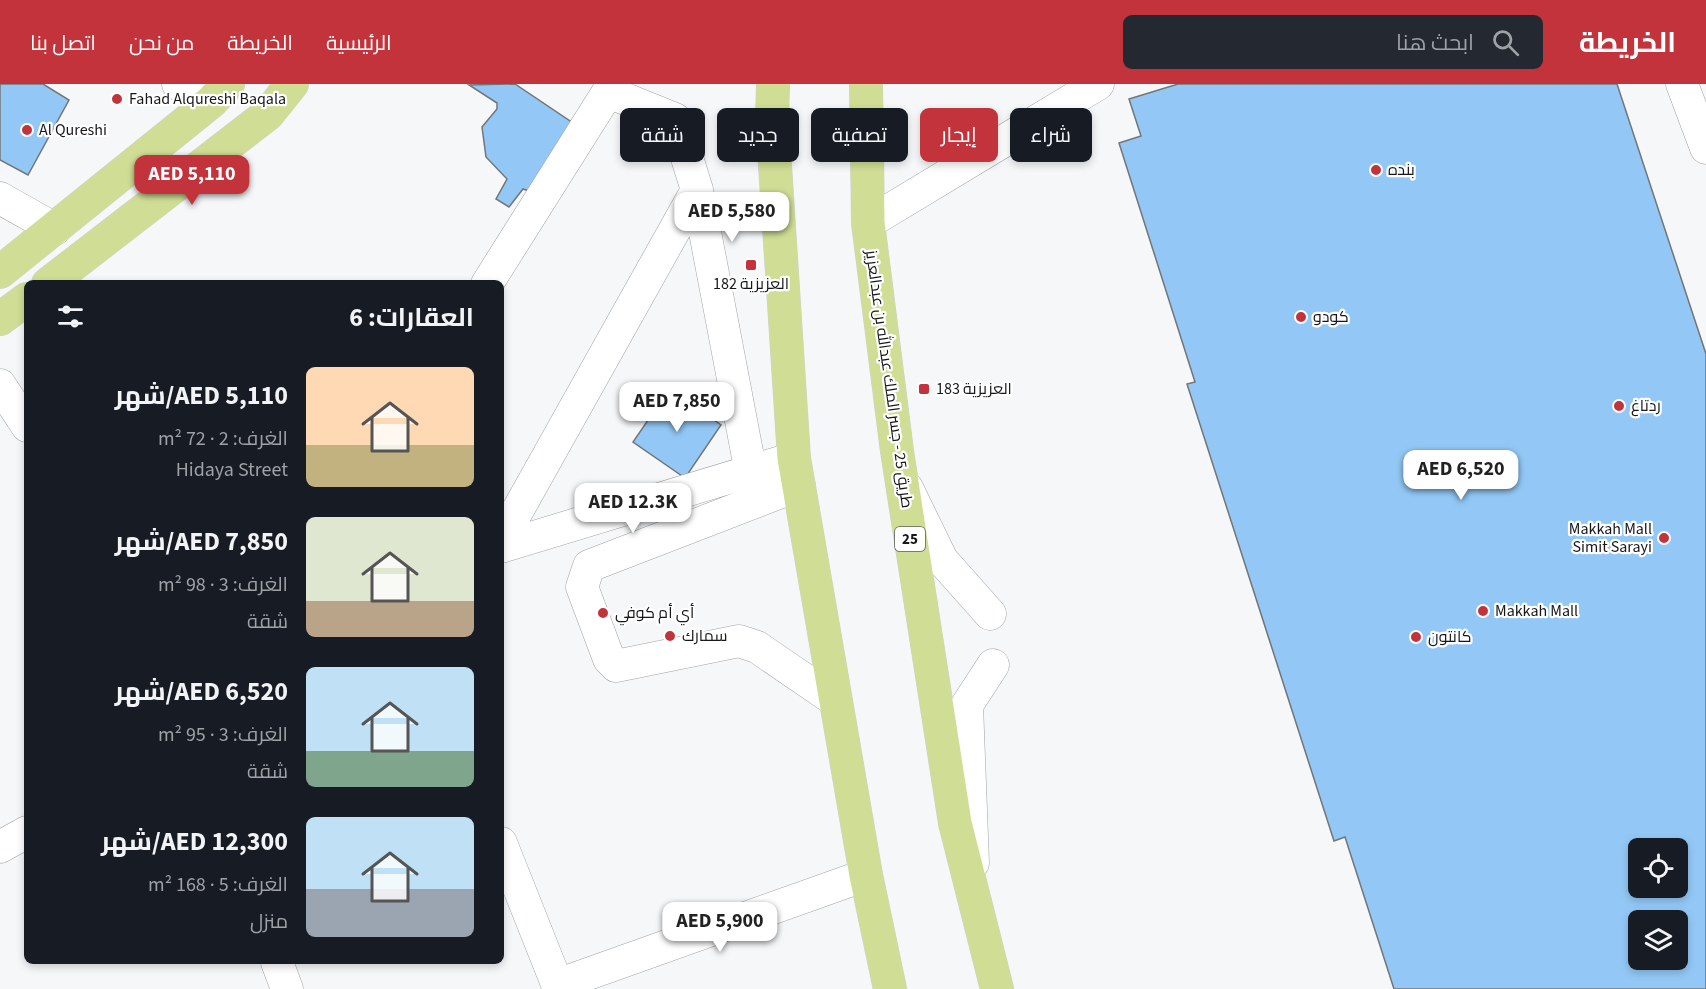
<!DOCTYPE html>
<html lang="ar">
<head>
<meta charset="utf-8">
<style>
  body { margin:0; font-family:"Source Sans 3",Cairo,sans-serif; background:#242831; color:#f1f3f6; direction:rtl; height:100vh; display:flex; flex-direction:column; font-size:22px; white-space:nowrap }
  * { box-sizing:border-box; margin:0 }
  p { font-size:20px; color:#9ea1a6 }
  .icon { flex:none; width:33px; height:33px; fill:none; stroke:currentColor; stroke-width:2; stroke-linecap:round; stroke-linejoin:round }
  .map { position:relative; flex:1; overflow:hidden; direction:ltr }
  .sheet { position:absolute; left:24px; top:196px; width:480px; height:684px; display:flex; flex-direction:column; background:#171b24; border-radius:9px; box-shadow:0 3px 9px #0003; direction:rtl }
  .sheet>* { flex:none }
  .banner { position:absolute; left:522px; top:24px; width:570px; height:54px; direction:rtl; display:flex; gap:12px }
  .fabs { position:absolute; left:1628px; top:754px; display:grid; gap:12px }
  .fabs a { display:grid; place-items:center; width:60px; height:60px; border-radius:9px; background:#171b24; box-shadow:0 3px 9px #0003; font-size:30px }
  .price { position:absolute; translate:-50% -51px; padding:0 14px; border-radius:12px; background:#fff; color:#222; font-size:20px; line-height:39px; filter:drop-shadow(0 2px 3px #0008) }
  .price::after { content:''; position:absolute; left:50%; top:36px; width:18px; height:14px; margin-left:-9px; background:inherit; clip-path:polygon(0 0,100% 0,50% 100%) }
  .price.on { background:#c3333b; color:#fff }
  ul { padding:0; list-style:none }
  li { display:flex; align-items:center; gap:18px; height:150px; padding:0 30px }
  li span { display:grid; place-items:center; flex:none; width:168px; height:120px; border-radius:9px; color:#555 }
  li>.icon { margin-inline-start:auto }
  span .icon { width:72px; height:72px; fill:#fffc; stroke-width:1 }
  li b { font-size:26px }
  h2 { display:flex; justify-content:space-between; align-items:center; height:72px; padding:0 30px; font-size:26px }
  .pill { padding:0 21px; border-radius:9px; background:#171b24; box-shadow:0 3px 9px #0003; font-size:21px; line-height:54px }
  .pill.on { background:#c3333b; color:#fff }
  header { display:flex; align-items:center; gap:36px; box-sizing:border-box; height:84px; padding:0 30px; background:#c3333b; color:#fff }
  header strong { font-size:28px }
  nav { display:flex; gap:33px; margin-inline-start:auto; font-size:21px }
  .search { width:420px; height:54px; background:#242831; display:flex; align-items:center; gap:15px; box-sizing:border-box; padding:0 21px; border-radius:9px; color:#9ea1a6; font-size:22px }
  .map>svg:first-child { display:block }
  .building { fill:#93c8f6; stroke:#737577; stroke-width:1.5; fill-rule:evenodd }
  .lines { fill:none; stroke-linecap:round; stroke-linejoin:round }
  .minor-casing { stroke:#a1a3a5; stroke-width:33 }
  .major-casing { stroke:#d0d1d1; stroke-width:34 }
  .minor { stroke:#fff; stroke-width:32 }
  .major { stroke:#d0de95; stroke-width:33 }
  .poi-dot { fill:#c3333b; stroke:#fff; stroke-width:2 }
  .labels { text-anchor:middle; dominant-baseline:central; stroke-width:4.5; stroke-linejoin:round; paint-order:stroke }
  .shield { fill:#fff; stroke:#5c5d5d; stroke-width:1.5 }
  .shield-label { font-size:15px; font-weight:bold; fill:#161718 }
  .poi-label { font-size:16px; fill:#161718; stroke:#fff; text-anchor:start }
  .street-label { font-size:16px; fill:#161718; stroke:#fff }
</style>
</head>
<body>
<header>
<strong>الخريطة</strong>
<div class="search"><svg class="icon" aria-label="search" viewBox="0 0 24 24"><circle cx="10" cy="10" r="6"/><path d="M15 15l6 6"/></svg>ابحث هنا</div>
<nav><a>الرئيسية</a><a>الخريطة</a><a>من نحن</a><a>اتصل بنا</a></nav>
</header>
<div class="map">
<svg width="1706" height="905" viewBox="0 0 1706 905">
  <rect width="100%" height="100%" fill="#f5f7f9"/>
  <!-- building -->
  <path class="building" d="M0 0H43L69 16 28 91 0 76Z
    M515 0 573 39 532 108 523 105 509 123 496 115 507 95 486 73 482 43 497 25V19L469 1Z
    M1178 0H1617L1706 270V905H1394L1345 753 1334 757 1187 300 1195 298 1119 59 1141 52 1129 15ZM1638 765H1677V804H1638ZM1638 837H1677V876H1638Z
    M670 304 721 341 685 394 633 358Z"/>
  <g class="lines">
    <defs>
      <path id="minor" d="M178 0 211 18
        M1682 0 1706 64
        M608 8 675 35 697 106 751 389
        M0 114 55 145
        M868 139 1098 0
        M487 200 613 0
        M0 301 27 342
        M799 401 589 482 582 503 609 575 616 582 739 557 757 563 836 617
        M907 404 942 476 990 530
        M501 456 697 106
        M501 463 794 374
        M501 759 559 905
        M0 763 27 748
        M973 779 967 621 993 581
        M277 878 287 905
        M557 901 866 791"/>
      <path id="major" d="M773 0 772 35 794 374 866 791 890 905
        M866 0 868 139 897 367 955 739 997 905
        M0 188 211 18 228 0
        M48 200 268 30 292 0
        M0 235 27 215"/>
    </defs>
    <!-- minor casing -->
    <use href="#minor" class="minor-casing"/>
    <!-- major casing -->
    <use href="#major" class="major-casing"/>
    <!-- minor -->
    <use href="#minor" class="minor"/>
    <!-- major -->
    <use href="#major" class="major"/>
  </g>
  <!-- markers -->
  <g class="poi-dot">
    <circle cx="117" cy="15" r="6"/>
    <circle cx="27" cy="46" r="6"/>
    <circle cx="1376" cy="86" r="6"/>
    <rect x="745" y="175" width="12" height="12" rx="3"/>
    <circle cx="1301" cy="233" r="6"/>
    <rect x="918" y="299" width="12" height="12" rx="3"/>
    <circle cx="1619" cy="322" r="6"/>
    <circle cx="1664" cy="454" r="6"/>
    <circle cx="1483" cy="527" r="6"/>
    <circle cx="603" cy="529" r="6"/>
    <circle cx="670" cy="552" r="6"/>
    <circle cx="1416" cy="553" r="6"/>
  </g>
  <g class="labels">
    <!-- shield labels -->
    <rect class="shield" x="895" y="443" width="30" height="24" rx="4.5"/>
    <g class="shield-label">
      <text x="910" y="455">25</text>
    </g>
    <!-- poi labels -->
    <g class="poi-label">
      <text x="129" y="15">Fahad Alqureshi Baqala</text>
      <text x="39" y="46">Al Qureshi</text>
      <text x="1388" y="86">بنده</text>
      <text x="751" y="200" text-anchor="middle">العزيزية 182</text>
      <text x="1313" y="233">كودو</text>
      <text x="936" y="305">العزيزية 183</text>
      <text x="1631" y="322">ردتاغ</text>
      <text x="1652" y="445" text-anchor="end">Makkah Mall<tspan x="1652" dy="18">Simit Sarayi</tspan></text>
      <text x="1495" y="527">Makkah Mall</text>
      <text x="615" y="529">أي أم كوفي</text>
      <text x="682" y="552">سمارك</text>
      <text x="1428" y="553">كانتون</text>
    </g>
    <!-- street labels -->
    <g class="street-label">
      <text transform="translate(889 295) rotate(82)">طريق 25 - جسر الملك عبدالله بن عبدالعزيز</text>
    </g>
  </g>
</svg>
<div class="fabs">
<a><svg class="icon" aria-label="locate" viewBox="0 0 24 24"><circle cx="12" cy="12" r="6"/><path d="M12 2v4M12 18v4M2 12h4M18 12h4"/></svg></a>
<a><svg class="icon" aria-label="layers" viewBox="0 0 24 24"><path d="M12 4l9 5-9 5-9-5zM3 14l9 5 9-5"/></svg></a>
</div>
<b class="price on" style="left:192px;top:122px">AED 5,110</b>
<b class="price" style="left:732px;top:159px">AED 5,580</b>
<b class="price" style="left:677px;top:349px">AED 7,850</b>
<b class="price" style="left:1461px;top:417px">AED 6,520</b>
<b class="price" style="left:633px;top:450px">AED 12.3K</b>
<b class="price" style="left:720px;top:869px">AED 5,900</b>
<div class="banner">
<a class="pill">شراء</a>
<a class="pill on">إيجار</a>
<a class="pill">تصفية</a>
<a class="pill">جديد</a>
<a class="pill">شقة</a>
</div>
<section class="sheet">
<h2>العقارات: 6<svg class="icon" aria-label="filters" viewBox="0 0 24 24"><path d="M4 7h16M4 17h16"/><circle cx="9" cy="7" r="2"/><circle cx="15" cy="17" r="2"/></svg></h2>
<ul>
<li><span style="background:linear-gradient(#ffd9b3 65%,#c2b280 0)"><svg class="icon" aria-label="home" viewBox="0 0 24 24"><path d="M3 11l9-7 9 7M6 9v11h12V9"/></svg></span><div><b>AED 5,110/شهر</b><p>الغرف: 2 · 72 m²</p><p>Hidaya Street</p></div></li>
<li><span style="background:linear-gradient(#dfe7d0 70%,#b9a48a 0)"><svg class="icon" aria-label="home" viewBox="0 0 24 24"><path d="M3 11l9-7 9 7M6 9v11h12V9"/></svg></span><div><b>AED 7,850/شهر</b><p>الغرف: 3 · 98 m²</p><p>شقة</p></div></li>
<li><span style="background:linear-gradient(#bfe0f5 70%,#7fa58c 0)"><svg class="icon" aria-label="home" viewBox="0 0 24 24"><path d="M3 11l9-7 9 7M6 9v11h12V9"/></svg></span><div><b>AED 6,520/شهر</b><p>الغرف: 3 · 95 m²</p><p>شقة</p></div></li>
<li><span style="background:linear-gradient(#bfe0f5 60%,#9aa5b1 0)"><svg class="icon" aria-label="home" viewBox="0 0 24 24"><path d="M3 11l9-7 9 7M6 9v11h12V9"/></svg></span><div><b>AED 12,300/شهر</b><p>الغرف: 5 · 168 m²</p><p>منزل</p></div></li>
</ul>
</section>
</div>
</body>
</html>
